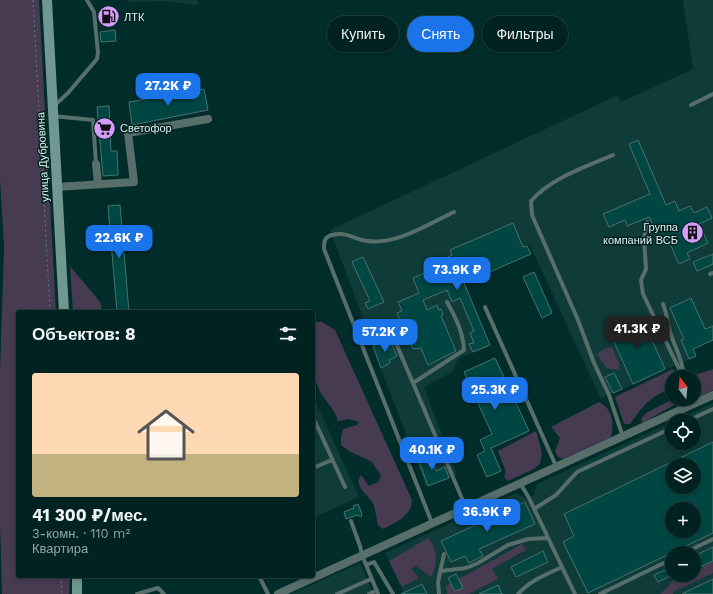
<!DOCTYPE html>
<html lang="ru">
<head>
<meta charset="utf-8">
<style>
  body { margin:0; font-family:"Work Sans",sans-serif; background:#0a2a29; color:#f1f3f6; height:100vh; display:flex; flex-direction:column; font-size:15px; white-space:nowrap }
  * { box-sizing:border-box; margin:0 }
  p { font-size:13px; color:#95a4a5 }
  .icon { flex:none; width:22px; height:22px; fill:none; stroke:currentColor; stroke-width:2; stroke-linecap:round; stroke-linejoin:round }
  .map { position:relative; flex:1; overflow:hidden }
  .details { position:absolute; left:16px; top:310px; width:299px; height:268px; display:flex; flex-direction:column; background:#002220; border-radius:4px; box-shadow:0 2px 6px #0003,0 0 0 1px #223f3e }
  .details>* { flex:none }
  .hud { position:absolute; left:327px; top:16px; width:326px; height:36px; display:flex; gap:8px }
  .needle { width:26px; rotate:344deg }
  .fabs { position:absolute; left:665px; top:370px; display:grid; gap:8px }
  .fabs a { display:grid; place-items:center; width:36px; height:36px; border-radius:50%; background:#002220; box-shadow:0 2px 6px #0003,0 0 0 1px #223f3e; font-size:20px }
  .price { position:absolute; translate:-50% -34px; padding:0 9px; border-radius:8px; background:#1a73e8; color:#fff; font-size:13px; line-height:26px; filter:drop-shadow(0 1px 2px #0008) }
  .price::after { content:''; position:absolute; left:50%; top:24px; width:12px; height:9px; margin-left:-6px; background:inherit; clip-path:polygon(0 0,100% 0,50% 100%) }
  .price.current { background:#222; color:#fff }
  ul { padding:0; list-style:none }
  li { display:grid; align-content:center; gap:8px; height:212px; padding:0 16px }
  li+li { border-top:1px solid #223f3e }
  li span { display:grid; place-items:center; height:124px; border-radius:4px; color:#555 }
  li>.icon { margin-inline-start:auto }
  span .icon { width:72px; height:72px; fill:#fffc; stroke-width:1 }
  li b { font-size:17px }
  h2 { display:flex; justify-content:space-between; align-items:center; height:48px; padding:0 16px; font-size:17px }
  .chip { padding:0 14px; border-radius:18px; background:#002220; box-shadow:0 2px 6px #0003,0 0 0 1px #223f3e; font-size:14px; line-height:36px }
  .chip.current { background:#1a73e8; color:#fff }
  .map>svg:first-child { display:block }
  .built { fill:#0f3b38; fill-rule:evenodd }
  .green { fill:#473b52 }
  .building { fill:#004642; stroke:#48736f; fill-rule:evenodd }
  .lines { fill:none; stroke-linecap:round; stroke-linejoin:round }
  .path { stroke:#5b7f7c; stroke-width:1; stroke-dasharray:2 3; stroke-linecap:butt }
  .lane { stroke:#576e6b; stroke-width:4 }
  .street { stroke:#576e6b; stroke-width:8 }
  .secondary { stroke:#719793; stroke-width:10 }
  .labels { text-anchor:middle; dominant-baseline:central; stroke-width:3; stroke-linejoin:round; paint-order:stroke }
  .poi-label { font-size:11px; fill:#ddf3f0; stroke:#012220; text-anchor:start }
  .street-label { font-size:11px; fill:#ddf3f0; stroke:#012220 }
</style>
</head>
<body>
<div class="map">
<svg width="713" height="594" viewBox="0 0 713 594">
  <rect width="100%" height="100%" fill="#002d2a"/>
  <!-- built -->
  <path class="built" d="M129 0H197L198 5 164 1 129 2Z
    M683 0H713V340L693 349 696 356 601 399 530 245 461 275 490 345 458 359 452 372 424 387 457 475 426 486 378 361 379 360 330 230 618 95 621 102 693 69Z
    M313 396 359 497 313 518Z
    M713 403V594H404L385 553 516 493 527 499 533 496 537 484 672 422V443H694V421H675ZM672 465H694V487H672ZM672 509H694V531H672ZM672 553H694V575H672Z
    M360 563 374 594H291Z"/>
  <!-- green -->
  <path class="green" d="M0 0H39L56 312H18V576H70L69 594H2L0 523V372L4 247 0 179Z
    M70 266 100 302 103 312H73Z
    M313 322H322L335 330 412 500C412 516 396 522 383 529L378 525C376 519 376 512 374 506 371 496 352 487 361 475L369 486 378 482 381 476 372 462 349 451 341 445V437L343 429 357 425 359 422 349 419 338 421C335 410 328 404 322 395 309 374 313 346 313 322Z
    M612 347 619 363V370L606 368 597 354 604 349Z
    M673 369 677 377H672V392L670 390C650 395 641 409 630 424H624L615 397Z
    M713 369V390L700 396 692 376Z
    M672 398 684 399 643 423 641 419 646 413 671 400Z
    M599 402C613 409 614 423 611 437L563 459 558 457 555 451 560 438 551 427Z
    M536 431 542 453 540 464 532 470 508 481 504 477 506 472 498 451Z
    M428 538C438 549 438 563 431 577L416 566 411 569 419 578 402 587 389 561Z
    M522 544 526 550 492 569 498 579 469 594H447L446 586Z
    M713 562V573L673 592V594H660L677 577 694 575V570Z"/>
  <!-- building -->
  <path class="building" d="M116 8V19H104V9Z
    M115 30 116 41 101 42 100 32Z
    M204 89 208 110 132 125 129 102Z
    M109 106 111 151H117L118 175 103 176 97 107Z
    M638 140 666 205 675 201 679 211 690 206 694 213 707 207 712 218 699 224 708 243 687 253 690 259 679 264 668 239 660 242 649 217 627 226 625 220 609 227 603 214 650 194 629 144Z
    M120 205 129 312H117L108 206Z
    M513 223 523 247 527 246 531 254 464 283 490 345 473 352 469 344 474 343 470 333 474 331 460 298 452 302 447 290 423 300 427 310 437 305 439 310 441 309 443 315 441 316 456 351 428 365 421 348 413 349 408 337 412 336 408 326 403 328 397 313 402 311 398 302 419 293 413 278 429 271 427 267 452 255 450 250Z
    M713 254V264L697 271 693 262Z
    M363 257 384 302 368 309 365 303 370 301 352 262Z
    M534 272 552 313 542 318 523 277Z
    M691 298 705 329 713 326V340L693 349 696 356 689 359 681 340 684 339 670 308Z
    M641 316 665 369 633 384 609 331Z
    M389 339 397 356 389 360 390 363 381 368 373 346Z
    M495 358 529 431 491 448 501 471 487 477 477 455 485 451 480 440 492 434 464 372Z
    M614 373 622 389 613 393 605 377Z
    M713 442V533L588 593 563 542 574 536 564 514ZM672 465H694V487H672ZM672 509H694V531H672Z
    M430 454 436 471 445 467 449 478 428 486 418 459Z
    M525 502 535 524 479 549 483 556 469 563 465 556 451 562 441 541Z
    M358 504 362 514 361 517 357 515 346 519 344 512 354 508 353 506Z
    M713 547V561L694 570V556Z
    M543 551 548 562 516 577 511 567Z
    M672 567V575L658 582 654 575Z
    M456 574 463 588 455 591 448 578Z
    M713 579V594H682Z
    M422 584 427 594H401Z
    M498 585 502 594H479Z"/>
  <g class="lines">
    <!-- path -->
    <path class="path" d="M33 0 50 312
      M61 576 62 594"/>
    <!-- lane -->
    <path class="lane" d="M55 105 68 93 97 59 98 53 94 12 87 0
      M691 105 713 94
      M53 116 93 120 96 164
      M613 155C585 167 551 178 531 201L532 215 578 320 594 363 609 395 623 437
      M647 222 644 238 646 269 641 280 643 294 683 377
      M710 274 713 273
      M447 302C456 318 463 332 464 350L413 383 466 508
      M663 304C667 314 668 325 671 335 676 349 683 361 684 377
      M485 307 556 466
      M389 327 413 383
      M313 417 345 487
      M687 421 713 409
      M313 468 332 460
      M520 483 529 498 575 594
      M534 509 556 495 577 472 672 428
      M351 521 360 546 362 555 378 594
      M432 523 324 249C324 242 324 237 332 235 348 231 354 240 368 241 397 245 428 224 454 212
      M684 553 713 539
      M366 565 374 562 393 594
      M441 571 466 568 478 563 508 545 528 539 548 538
      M259 576 268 594
      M137 594 158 588 164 594
      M337 594 371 579
      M369 594 377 590
      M439 594 438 582 444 554
      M518 594C529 581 547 574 562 567
      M600 594 672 559"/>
    <!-- street -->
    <path class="street" d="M96 164 98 184
      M57 187 134 182 128 133 208 119
      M278 594 713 395"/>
    <!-- secondary -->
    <path class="secondary" d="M47 0 64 312
      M77 576V594"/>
  </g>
  <!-- icons -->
  <defs>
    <symbol id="fuel-disc" viewBox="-11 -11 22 22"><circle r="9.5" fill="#d39cfd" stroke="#012220"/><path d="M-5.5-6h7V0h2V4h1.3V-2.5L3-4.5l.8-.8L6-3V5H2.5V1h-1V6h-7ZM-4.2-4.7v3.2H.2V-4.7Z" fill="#111"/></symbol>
    <symbol id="supermarket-disc" viewBox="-11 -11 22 22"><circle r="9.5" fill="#d39cfd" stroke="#012220"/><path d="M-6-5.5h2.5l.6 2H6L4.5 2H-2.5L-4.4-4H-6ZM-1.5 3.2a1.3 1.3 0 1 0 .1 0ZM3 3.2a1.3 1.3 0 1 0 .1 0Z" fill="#111"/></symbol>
    <symbol id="building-disc" viewBox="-11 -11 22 22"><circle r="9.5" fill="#d39cfd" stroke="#012220"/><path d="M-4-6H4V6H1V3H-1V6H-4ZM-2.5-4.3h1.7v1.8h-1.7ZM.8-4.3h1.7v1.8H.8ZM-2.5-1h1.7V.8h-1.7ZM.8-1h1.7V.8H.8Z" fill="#111"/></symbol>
  </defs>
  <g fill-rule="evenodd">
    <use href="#fuel-disc" x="96" y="4" width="25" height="25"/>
    <use href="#supermarket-disc" x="92" y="116" width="25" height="25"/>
    <use href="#building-disc" x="680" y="220" width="25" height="25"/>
  </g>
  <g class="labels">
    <!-- poi labels -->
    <g class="poi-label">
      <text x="124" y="17">ЛТК</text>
      <text x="120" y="128">Светофор</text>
      <text x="678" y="227" text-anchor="end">Группа<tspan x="678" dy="13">компаний ВСБ</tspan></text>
    </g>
    <!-- street labels -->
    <g class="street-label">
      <text transform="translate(43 157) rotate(-93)">улица Дубровина</text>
    </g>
  </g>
</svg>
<div class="fabs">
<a><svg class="needle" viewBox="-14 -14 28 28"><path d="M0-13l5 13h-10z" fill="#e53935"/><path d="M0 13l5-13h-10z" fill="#95a4a5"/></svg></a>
<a><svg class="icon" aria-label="locate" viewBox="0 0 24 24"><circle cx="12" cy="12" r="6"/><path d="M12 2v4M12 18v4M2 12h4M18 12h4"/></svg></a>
<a><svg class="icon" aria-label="layers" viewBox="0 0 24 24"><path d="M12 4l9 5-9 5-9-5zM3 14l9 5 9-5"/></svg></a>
<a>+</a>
<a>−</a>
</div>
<b class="price" style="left:168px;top:107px">27.2K ₽</b>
<b class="price" style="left:119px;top:259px">22.6K ₽</b>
<b class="price" style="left:457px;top:291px">73.9K ₽</b>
<b class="price current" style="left:637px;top:350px">41.3K ₽</b>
<b class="price" style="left:385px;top:353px">57.2K ₽</b>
<b class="price" style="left:495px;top:411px">25.3K ₽</b>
<b class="price" style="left:432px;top:471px">40.1K ₽</b>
<b class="price" style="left:487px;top:533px">36.9K ₽</b>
<div class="hud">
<a class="chip">Купить</a>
<a class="chip current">Снять</a>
<a class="chip">Фильтры</a>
</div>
<section class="details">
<h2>Объектов: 8<svg class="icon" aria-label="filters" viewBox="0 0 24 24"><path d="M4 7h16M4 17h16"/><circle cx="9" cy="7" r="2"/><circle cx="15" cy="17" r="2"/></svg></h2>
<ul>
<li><span style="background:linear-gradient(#ffd9b3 65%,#c2b280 0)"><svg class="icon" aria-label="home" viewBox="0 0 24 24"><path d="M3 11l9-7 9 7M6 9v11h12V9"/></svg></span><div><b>41 300 ₽/мес.</b><p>3-комн. · 110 m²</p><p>Квартира</p></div></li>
</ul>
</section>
</div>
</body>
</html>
